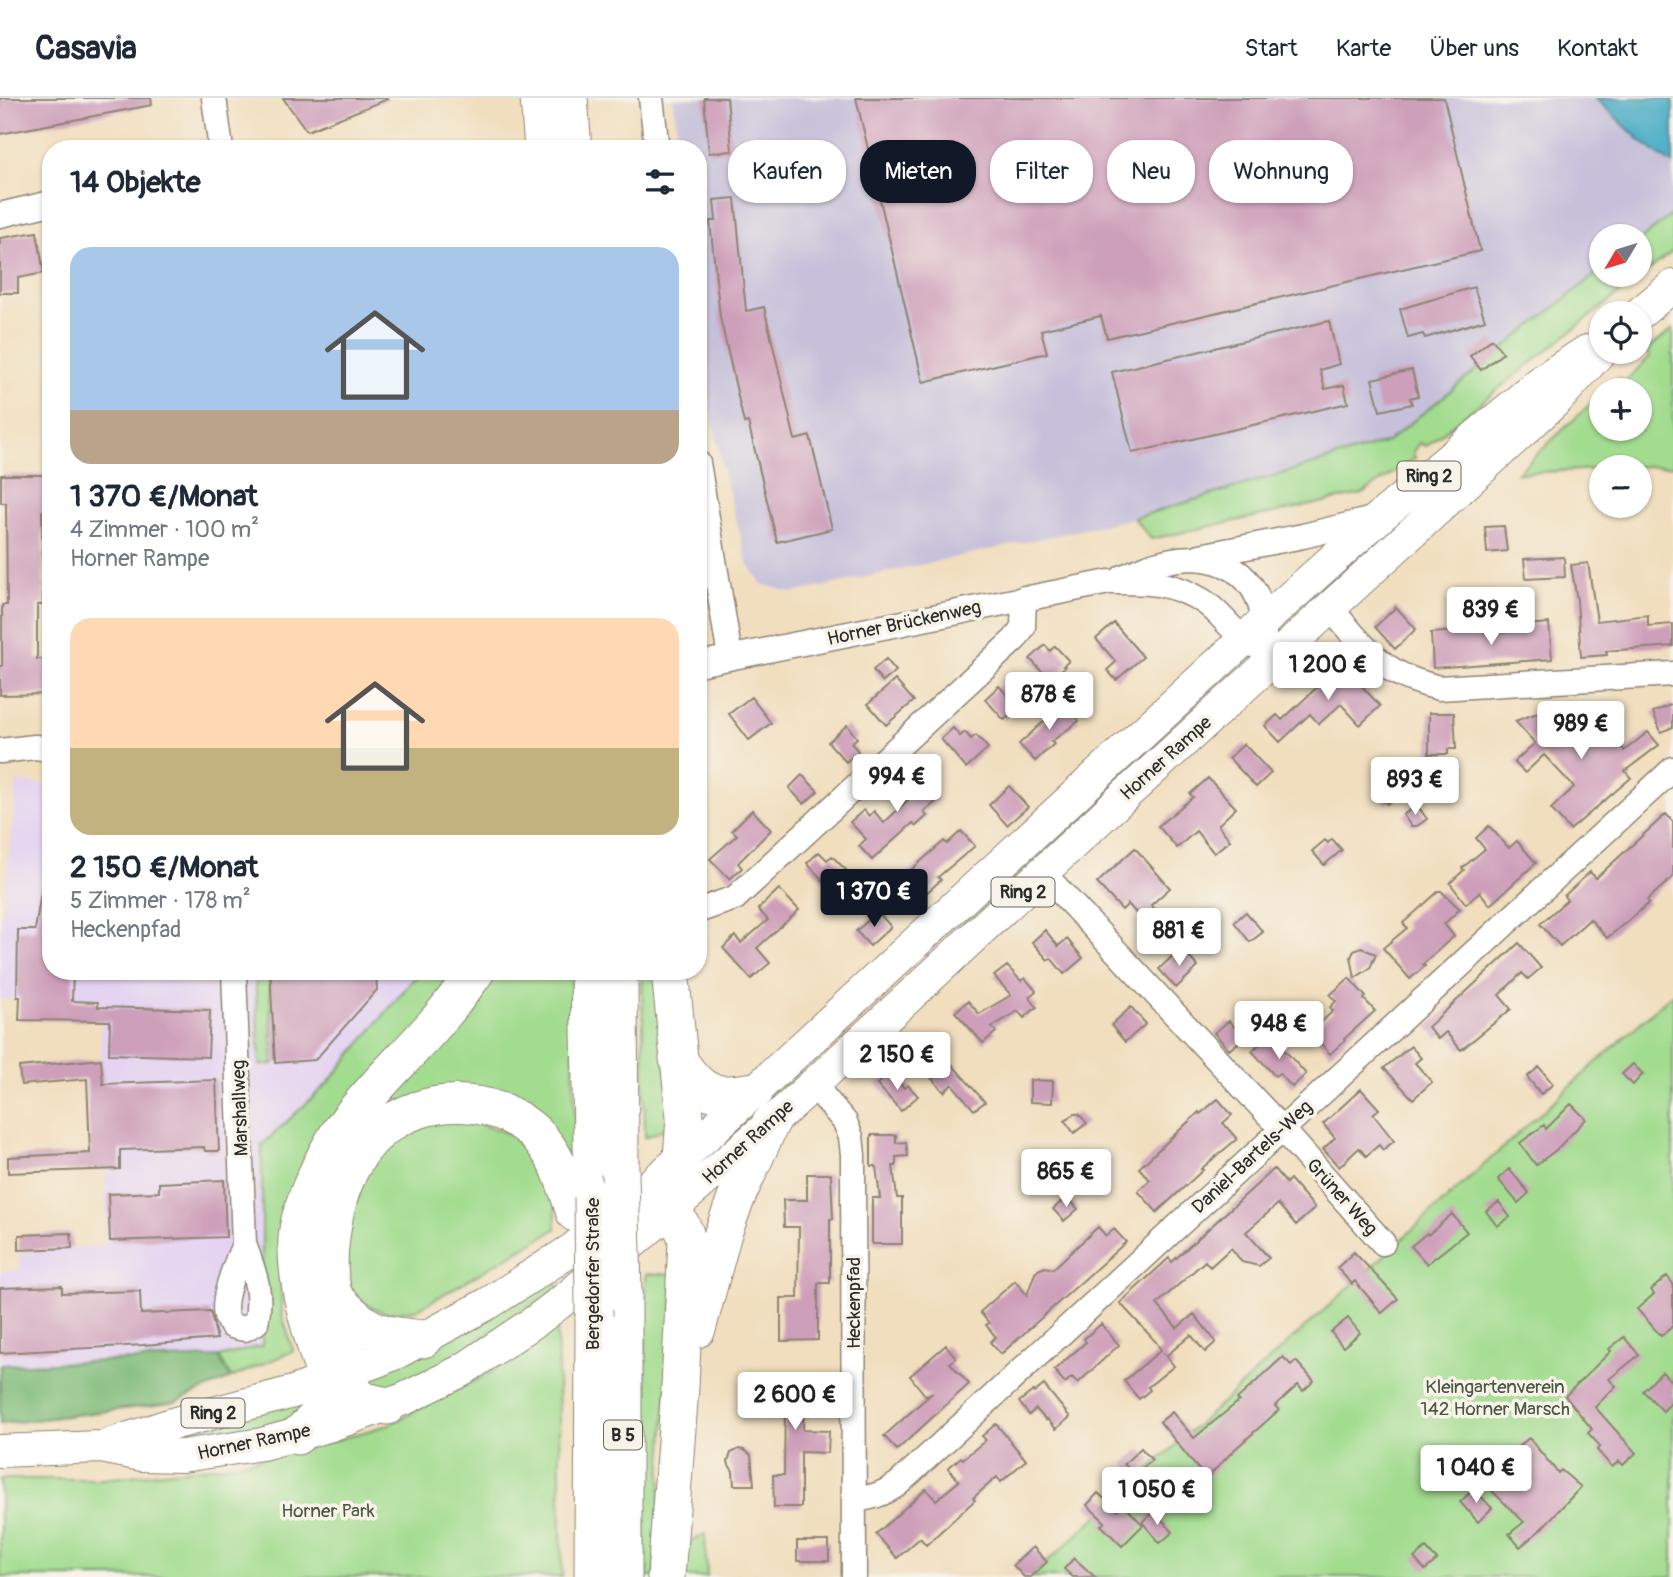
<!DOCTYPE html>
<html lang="de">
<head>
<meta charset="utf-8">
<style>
  body { margin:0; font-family:Pangolin,sans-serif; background:#f2f2f3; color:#1f2937; height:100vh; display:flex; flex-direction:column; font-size:26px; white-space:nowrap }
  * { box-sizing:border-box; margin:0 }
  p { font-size:23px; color:#747a83 }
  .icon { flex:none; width:38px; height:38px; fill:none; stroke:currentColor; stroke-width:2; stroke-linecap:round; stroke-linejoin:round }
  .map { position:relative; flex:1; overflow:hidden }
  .drawer { position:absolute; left:42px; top:42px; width:665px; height:840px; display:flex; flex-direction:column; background:#fff; border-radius:28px; box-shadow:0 2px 5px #0004 }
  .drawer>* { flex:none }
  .banner { position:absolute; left:728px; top:42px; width:665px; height:63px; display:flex; gap:14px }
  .needle { width:46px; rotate:232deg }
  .tools { position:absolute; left:1589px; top:126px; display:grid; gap:14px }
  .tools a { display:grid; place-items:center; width:63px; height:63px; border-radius:50%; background:#fff; box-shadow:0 2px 5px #0004; font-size:35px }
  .price { position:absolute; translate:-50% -60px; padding:0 16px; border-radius:7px; background:#fff; color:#222; font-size:23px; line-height:46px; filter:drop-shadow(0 2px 4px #0008) }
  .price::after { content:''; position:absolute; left:50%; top:42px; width:21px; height:16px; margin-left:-10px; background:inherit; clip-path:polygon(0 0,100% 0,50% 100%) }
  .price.active { background:#111827; color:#fff }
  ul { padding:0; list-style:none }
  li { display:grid; align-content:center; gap:14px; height:371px; padding:0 28px }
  li span { display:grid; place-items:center; height:217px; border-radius:21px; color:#555 }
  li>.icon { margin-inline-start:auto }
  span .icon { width:126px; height:126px; fill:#fffc; stroke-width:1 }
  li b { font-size:30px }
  h2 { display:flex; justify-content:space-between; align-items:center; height:84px; padding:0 28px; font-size:30px }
  .pill { padding:0 24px; border-radius:28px; background:#fff; box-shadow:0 2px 5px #0004; font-size:24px; line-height:63px }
  .pill.active { background:#111827; color:#fff }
  header { display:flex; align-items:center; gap:42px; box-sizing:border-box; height:98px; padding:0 35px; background:#fff; border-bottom:2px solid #e0e1e3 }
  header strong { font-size:33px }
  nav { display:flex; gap:38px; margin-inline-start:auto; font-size:24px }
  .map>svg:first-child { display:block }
  .built { fill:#e4d3f2 }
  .industrial { fill:#c6c0da }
  .green { fill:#a2dc8f; stroke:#66845d; stroke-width:2 }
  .forest { fill:#81bc7a; stroke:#567452; stroke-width:2 }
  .water { fill:#45aac5; stroke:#386a78; stroke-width:2 }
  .building { fill:#cd9fba }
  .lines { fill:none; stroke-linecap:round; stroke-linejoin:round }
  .minor-casing { stroke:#8e8474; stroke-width:27 }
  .major-casing { stroke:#8e8474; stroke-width:34 }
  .highway-casing { stroke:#8e8474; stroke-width:39 }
  .minor { stroke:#fff; stroke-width:24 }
  .major { stroke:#fff; stroke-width:32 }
  .highway { stroke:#fff; stroke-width:37 }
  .highway-bridge-casing { stroke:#8e8474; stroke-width:39; stroke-linecap:butt }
  .highway-bridge { stroke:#fff; stroke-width:37 }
  .labels { text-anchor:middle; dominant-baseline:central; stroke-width:7; stroke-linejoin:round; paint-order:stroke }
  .shield { fill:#f7f3e8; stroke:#686764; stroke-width:2 }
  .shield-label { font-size:18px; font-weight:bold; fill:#2b2b2b }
  .street-label { font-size:19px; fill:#2b2b2b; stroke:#f7f3e8 }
  .park-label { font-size:19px; fill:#495744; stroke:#f7f3e8 }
</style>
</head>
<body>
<header>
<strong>Casavia</strong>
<nav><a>Start</a><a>Karte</a><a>Über uns</a><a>Kontakt</a></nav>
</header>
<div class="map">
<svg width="1673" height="1479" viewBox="0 0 1673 1479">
  <rect width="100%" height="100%" fill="#f7f3e8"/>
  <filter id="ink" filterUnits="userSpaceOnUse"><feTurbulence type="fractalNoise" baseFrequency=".0143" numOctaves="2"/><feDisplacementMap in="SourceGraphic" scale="14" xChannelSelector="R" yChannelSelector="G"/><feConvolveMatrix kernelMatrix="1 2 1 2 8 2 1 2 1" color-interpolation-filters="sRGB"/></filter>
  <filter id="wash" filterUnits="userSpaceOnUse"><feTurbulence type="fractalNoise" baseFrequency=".00686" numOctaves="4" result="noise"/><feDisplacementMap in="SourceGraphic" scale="28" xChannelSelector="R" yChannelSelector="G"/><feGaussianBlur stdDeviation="1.57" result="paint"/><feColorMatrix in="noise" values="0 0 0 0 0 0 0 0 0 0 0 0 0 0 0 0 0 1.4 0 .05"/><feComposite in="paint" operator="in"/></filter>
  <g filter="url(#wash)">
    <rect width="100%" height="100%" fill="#f1debe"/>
    <!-- built -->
    <path class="built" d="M17 684 51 687V873H420L328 985 262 1047V1248L219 1259 0 1267V1173L20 1172 19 1154 106 1148 105 1035 89 1036 85 981 103 979 101 961V902L0 901V834Z"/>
    <!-- industrial -->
    <path class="industrial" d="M673 0H1595L1643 45 1673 67V115L1640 142V138H1601V172L1387 344 1134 420 793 495 762 486 748 466 723 372 707 296 698 220V51H679Z"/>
    <!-- green -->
    <path class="green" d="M1671 117 1673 126V153L1426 348 1419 345 1413 354 1415 360 1362 396 1151 441 1134 420 1387 344 1601 172V177H1640V142Z
      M1673 231V368L1601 369V371L1517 375 1601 296V331H1640V292H1606L1619 280 1624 284 1650 259 1646 253Z
      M1078 709 1085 716 966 830 962 827 986 795Z
      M255 873H269L273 966 260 967Z
      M420 873H459L279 1153 282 1216 293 1253 231 1280 219 1259 262 1248V1047L328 985Z
      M494 873H571L576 1068 524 1012 369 1029 380 999Z
      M642 873H657L671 1027 645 1040Z
      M1673 895V1479H1031L1047 1464Z
      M798 971 803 983 726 1048 721 1036Z
      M452 1017 520 1039 544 1072 555 1100 556 1131 416 1212 387 1215 371 1209 344 1190 343 1128 373 1056 409 1028Z
      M554 1175 559 1190 427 1275 388 1292 366 1291 363 1281Z
      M646 1176H674L655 1479H644Z
      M557 1226 562 1479H0V1381H104L235 1366 312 1349 388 1327 488 1276Z
      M315 1297 300 1318 263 1328 168 1340Z
      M705 1436 707 1479H682L684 1447Z"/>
    <!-- forest -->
    <path class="forest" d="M219 1259 231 1280 173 1305 0 1326V1267Z"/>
    <!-- water -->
    <path class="water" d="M1595 0H1673V67L1643 45Z"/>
    <g id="blocks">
      <!-- building -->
      <path class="building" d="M0 0H151L152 7 0 36Z
        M283 0H387L388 1 307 33Z
        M704 0H727L732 53 709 55Z
        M856 0H1444L1480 153 1107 240 1101 218 1041 232 1047 255 923 284Z
        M735 100 746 213 764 209 795 342 810 338 832 431 777 444 748 324 744 325 720 219 710 123H716L714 102Z
        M37 134 44 175 18 180V195H0V140Z
        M1474 189 1485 222 1425 240 1423 236 1408 240 1400 211Z
        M1329 223 1339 266 1320 272 1325 291 1344 287 1348 305 1132 355 1112 274Z
        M1492 241 1503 255 1481 272 1470 258Z
        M1412 272 1418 298 1410 300 1412 306 1380 313 1372 281Z
        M1 377H51V413H42L43 507H37V561H51V596L0 597V568H2V507H7L6 405H1Z
        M1504 428 1507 453 1487 455 1485 429Z
        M1564 459 1565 479 1526 481 1524 461Z
        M1588 465 1597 523 1648 517V528L1673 526V548L1606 553 1607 557 1581 559 1577 502 1571 467Z
        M1396 509 1416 531 1395 551 1375 529Z
        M1114 525 1143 559 1116 582 1107 572 1116 564 1096 541Z
        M1549 525 1552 561 1433 570 1431 535 1486 531V535L1528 533 1527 527Z
        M1045 547 1050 553 1055 548 1069 563 1063 568 1065 569 1050 582 1030 561Z
        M886 561 896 573 883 584 873 572Z
        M1338 562 1380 608 1360 627 1341 606 1319 626 1310 616 1280 644 1265 628 1277 617 1282 622 1326 581 1322 576Z
        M895 582 914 603 886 627 868 606Z
        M999 588 1019 610 1004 622 985 601Z
        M751 599 771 625 749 642 729 616Z
        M1065 604 1079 623 1051 644 1054 646 1035 663 1019 646Z
        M1673 606V629L1661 634 1653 614Z
        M1560 607 1574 647 1593 632 1596 635 1604 630H1608L1617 635 1624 653 1648 634 1659 647 1625 673 1631 680 1570 732 1551 711 1574 689 1544 657 1525 675 1514 664 1535 645 1515 623Z
        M1429 615H1454L1456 651H1448V656H1429Z
        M847 627 857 640 851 645 858 653 846 664 828 644Z
        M953 630 960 638 965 634 971 641 976 637 988 650 966 670 941 641Z
        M1244 646 1271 675 1256 689 1229 660Z
        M920 670 937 688 931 693 939 701 924 714 927 718 916 728 913 725 872 762 859 748 866 741 850 724 864 712 869 718 874 713 884 725 911 699 896 683 908 672 913 677Z
        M802 677 818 693 804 706 789 690Z
        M1208 680 1236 710 1218 727 1230 742 1214 755 1196 733 1177 750 1158 728 1193 699 1190 696Z
        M1388 682 1399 696 1387 706 1375 692Z
        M1009 688 1028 709 1007 727 989 707Z
        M1417 707 1427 721 1417 728H1411L1403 717Z
        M752 712 771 732 738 765 742 770 730 781 710 761 737 737 732 732Z
        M1666 716 1673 724V779L1647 802 1649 805 1607 840 1590 821 1560 848 1540 826 1567 802 1564 798 1590 774 1596 780Z
        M1489 728 1509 750 1517 743 1536 765 1490 807 1480 794 1466 806 1450 785 1464 772 1462 770 1485 751 1476 740Z
        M961 733 975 748 938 779 941 782 923 798 917 792 904 809 885 816 886 799 889 793 907 780 904 778 944 743 947 746Z
        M1332 741 1342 752 1324 767 1312 753 1325 742 1328 745Z
        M1135 750 1170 790 1151 807 1159 816 1147 827 1128 806 1122 812 1097 785Z
        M819 754 827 762 832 758 846 772 828 788 807 765Z
        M42 788 51 789V873H73L72 903 98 904V909L210 912 208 959 109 956 110 923 19 922 20 899H17L18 832H35Z
        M779 791 799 812 757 850 770 865 751 881 723 850 735 838 741 845 768 822 758 811Z
        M1439 793H1441L1460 811 1444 826 1454 838 1423 866 1425 868 1410 881 1383 850 1407 830 1403 825Z
        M878 814 891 829 870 848 856 833Z
        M1246 814 1263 834 1250 844 1234 824Z
        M1045 832 1058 848 1067 841 1083 860 1064 876 1051 860 1048 862 1032 844Z
        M1519 845 1541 870 1528 881 1522 875 1499 897 1511 911 1461 952 1446 934 1438 941 1428 929Z
        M1181 850 1198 869 1176 890 1159 871Z
        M1361 850 1376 856 1370 870 1355 880 1351 859 1354 853Z
        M1007 868 1021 883 1025 880 1036 893 1029 899 1037 909 1024 920 1018 913 992 929 996 934 983 945 955 914 968 903 979 916 1011 897 994 878Z
        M270 873H376L377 892 315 962 275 965Z
        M1349 880 1366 899 1364 901 1375 913 1344 941 1345 942 1330 956 1311 934 1333 913 1330 909 1336 903 1330 897Z
        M1131 909 1146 926 1125 944 1111 927Z
        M1229 923 1244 940 1229 952 1214 935Z
        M1270 936 1306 976 1292 989 1279 975 1275 978 1252 953Z
        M928 939 985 1004 974 1012 952 986 944 994 927 975 932 971 914 951Z
        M1411 948 1421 960 1415 965 1432 984 1413 1001 1384 970Z
        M101 961 103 986 216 982 219 1053H205L204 1049 120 1052V1071L8 1075V1059L90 1055 87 981 21 987 19 969Z
        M1633 966 1643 976 1633 987 1622 976Z
        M1539 969 1553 986 1541 996 1527 979Z
        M890 975 904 990 908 987 918 998 901 1013 877 986Z
        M1030 982 1053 983 1052 1005 1030 1004Z
        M1361 991 1379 1011 1373 1016 1394 1043 1383 1052 1379 1047 1366 1058 1359 1050 1339 1069 1323 1051 1335 1040 1323 1026Z
        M1218 1001 1232 1017 1223 1025 1237 1041 1201 1071 1203 1072 1157 1114 1138 1093 1150 1082 1139 1070 1199 1014 1200 1016Z
        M1571 1006 1586 1021 1556 1052 1536 1067 1520 1045 1544 1027 1546 1031Z
        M1074 1016H1079L1087 1025 1074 1035 1065 1023Z
        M871 1037H896V1045L906 1044 908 1058 896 1059V1068H893L897 1100H902V1146H872V1100H880L876 1068H871Z
        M1274 1071 1286 1085 1290 1081 1315 1110 1296 1127 1278 1106 1246 1134 1269 1160 1259 1168 1242 1164 1231 1150 1210 1169 1205 1163 1157 1206 1177 1230 1194 1216 1216 1244 1205 1254 1191 1237 1166 1258 1163 1254 1174 1268 1148 1289 1150 1292 1139 1301 1124 1283 1161 1252 1156 1244 1120 1205 1169 1160 1172 1164Z
        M1509 1071 1529 1095 1518 1105 1498 1081Z
        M807 1076H831L833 1121H830V1185H818V1242L781 1243V1200H798L799 1129H784L783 1102H807Z
        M224 1082 226 1139 110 1143 108 1096 159 1094V1085Z
        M1067 1099 1078 1111 1064 1123 1053 1111Z
        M1499 1104 1510 1119 1497 1128 1486 1113Z
        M1452 1116 1467 1134 1427 1166 1411 1148 1427 1135 1428 1137Z
        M1098 1129 1106 1138 1114 1131 1126 1144 1001 1256 990 1244 996 1239 986 1227 989 1225 980 1214 1015 1183 1027 1197 1035 1175 1038 1172 1045 1169 1053 1171Z
        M71 1135 72 1150 19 1152V1137Z
        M1354 1154 1398 1201 1382 1215 1355 1183 1352 1186 1337 1170Z
        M1667 1178 1673 1186V1228L1661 1238 1637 1211 1654 1196 1651 1192Z
        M62 1188V1195L140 1193 141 1216 210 1213 217 1241 143 1247 0 1255V1190Z
        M1348 1220 1360 1235 1343 1249 1331 1234Z
        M1101 1226 1119 1247 1078 1285 1072 1279 1065 1285 1054 1272 1086 1244 1084 1241Z
        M1624 1239 1639 1257 1609 1281 1616 1288 1595 1309 1636 1355 1623 1367 1619 1363 1612 1369 1597 1352 1600 1348 1588 1335 1592 1331 1565 1298 1611 1253 1609 1251Z
        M946 1247 956 1260 950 1265 969 1286 897 1352 884 1338 931 1296 925 1297 910 1278Z
        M1283 1259 1291 1267 1296 1263 1314 1283 1303 1293 1298 1287 1275 1308 1279 1312 1234 1352 1206 1381 1160 1324 1172 1314 1194 1340 1239 1303 1237 1301Z
        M1662 1274 1673 1285V1303L1663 1313 1643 1293Z
        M787 1276H827V1297H809V1302H804L803 1332 829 1333 828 1355 801 1354V1409H774L773 1377H784L785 1302H749V1289L787 1288Z
        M1044 1287 1070 1319 1056 1331 1047 1321 1046 1322 1036 1311 1029 1317 1019 1304 1033 1293 1034 1295Z
        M996 1326 1026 1362 1001 1384 997 1379 973 1400 975 1402 926 1447 920 1440 897 1460 876 1436 926 1391 936 1402 959 1383 948 1370 961 1359 963 1361 986 1342 982 1338Z
        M1529 1340 1558 1375 1561 1372 1581 1389 1539 1433 1520 1449 1509 1436 1524 1424 1492 1393 1525 1358 1518 1349Z
        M1141 1350 1152 1362 1135 1377 1124 1366Z
        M739 1351 744 1352 751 1357 754 1387H734L733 1373 729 1367 728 1363 731 1355Z
        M1474 1391 1492 1410 1478 1424 1460 1404Z
        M1098 1395 1117 1412 1123 1406 1143 1427 1122 1448 1101 1427 1105 1424 1087 1407Z
        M1154 1413 1173 1434 1160 1445 1142 1424Z
        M797 1443H829V1463H797Z
        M1033 1449 1047 1464 1031 1479H1024L1013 1467Z
        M1426 1450 1437 1462 1425 1472 1414 1460Z
        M1074 1460 1095 1479H1073L1064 1471Z"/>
    </g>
  </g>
  <g filter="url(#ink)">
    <use href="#blocks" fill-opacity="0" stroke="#8e8474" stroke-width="2"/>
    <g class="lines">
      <defs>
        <path id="minor" d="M214 0 221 51
          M651 0 657 51
          M0 117 51 105
          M698 365 730 559
          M1200 458 1303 438 1377 420
          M1123 479C1135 474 1147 468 1159 465 1215 449 1265 473 1264 536
          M1330 510C1348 530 1365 553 1388 569 1403 580 1421 585 1439 590L1673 576
          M698 566 1109 484C1147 484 1170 483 1203 503 1223 515 1239 546 1262 550 1270 552 1280 549 1288 548
          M0 653 35 649 51 651
          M1043 775 1282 1031 1383 1145
          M703 811 735 800 1015 541 1023 529 1024 500
          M234 873 244 1146C254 1174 263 1195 256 1225L245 1231 232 1228C230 1225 227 1222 226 1218 221 1200 237 1163 244 1146
          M813 986 845 1024 851 1039 853 1057 854 1479
          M854 1401C871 1401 884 1396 898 1386L1673 671"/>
        <path id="major" d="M1640 215 1673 188
          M106 1348 172 1326 293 1294 377 1263 398 1254 489 1205 573 1151 682 1060 1264 523 1381 418 1544 281 1587 253
          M0 1353 101 1349 142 1357 182 1358 262 1346 331 1327 404 1301 461 1273 537 1222 566 1200 643 1136 770 1026 924 885 1121 701 1558 301 1601 253"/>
        <path id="highway" d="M539 0 543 51
          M569 0 573 51
          M589 873 593 1099
          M619 873 620 1075
          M678 961C703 999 713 999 755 993
          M632 1103C658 1094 681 1119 687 1142L680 1289 666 1479
          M670 1112 682 1060 685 1019 670 873
          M335 1200C345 1210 356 1222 369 1229 385 1238 405 1239 423 1241
          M697 1231 723 1135 737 1098 770 1026
          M387 1308 365 1303 326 1281C312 1236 295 1189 297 1140 298 1123 305 1105 311 1089 320 1068 330 1046 344 1028 370 992 404 961 433 928 449 911 462 892 476 873
          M297 1338 324 1312 355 1272C347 1243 334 1208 330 1179 328 1162 330 1143 333 1126 338 1093 353 1055 380 1033 423 996 494 996 535 1035 558 1057 566 1087 575 1115
          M593 1479 594 1218
          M623 1479V1195"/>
      </defs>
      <!-- minor casing -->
      <use href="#minor" class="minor-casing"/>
      <!-- major casing -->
      <use href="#major" class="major-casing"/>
      <!-- highway casing -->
      <use href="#highway" class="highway-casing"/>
      <!-- minor -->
      <use href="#minor" class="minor"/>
      <!-- major -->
      <use href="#major" class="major"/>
      <!-- highway -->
      <use href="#highway" class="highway"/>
      <defs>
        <path id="highway-bridge" d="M620 1075 623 1195
          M593 1099 594 1218"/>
      </defs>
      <!-- highway-bridge casing -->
      <use href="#highway-bridge" class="highway-bridge-casing"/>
      <!-- highway-bridge -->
      <use href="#highway-bridge" class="highway-bridge"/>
    </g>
  </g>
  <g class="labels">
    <!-- shield labels -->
    <g class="shield">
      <rect x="1397.5" y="363.5" width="63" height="29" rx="5"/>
      <rect x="991.5" y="779.5" width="63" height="29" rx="5"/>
      <rect x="181.5" y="1300.5" width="63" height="29" rx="5"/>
      <rect x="604" y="1322.5" width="38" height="29" rx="5"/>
    </g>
    <g class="shield-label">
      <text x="1429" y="378">Ring 2</text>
      <text x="1023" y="794">Ring 2</text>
      <text x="213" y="1315">Ring 2</text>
      <text x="623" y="1337">B 5</text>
    </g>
    <!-- street labels -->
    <g class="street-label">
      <text transform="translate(904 525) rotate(-12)">Horner Brückenweg</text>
      <text transform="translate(1166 660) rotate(-42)">Horner Rampe</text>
      <text transform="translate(240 1010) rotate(-92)">Marshallweg</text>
      <text transform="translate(748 1044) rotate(-42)">Horner Rampe</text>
      <text transform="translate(1252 1059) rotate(-43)">Daniel-Bartels-Weg</text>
      <text transform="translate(1342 1099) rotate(48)">Grüner Weg</text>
      <text transform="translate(593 1176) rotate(-90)">Bergedorfer Straße</text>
      <text transform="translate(854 1205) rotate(-90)">Heckenpfad</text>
      <text transform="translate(254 1344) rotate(-12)">Horner Rampe</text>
    </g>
    <!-- park labels -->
    <g class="park-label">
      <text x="1495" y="1289">Kleingartenverein<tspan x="1495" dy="22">142 Horner Marsch</tspan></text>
      <text x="328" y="1413">Horner Park</text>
    </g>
  </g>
</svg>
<div class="tools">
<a><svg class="needle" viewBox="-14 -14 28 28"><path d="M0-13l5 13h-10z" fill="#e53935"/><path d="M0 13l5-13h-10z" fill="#747a83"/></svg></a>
<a><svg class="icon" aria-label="locate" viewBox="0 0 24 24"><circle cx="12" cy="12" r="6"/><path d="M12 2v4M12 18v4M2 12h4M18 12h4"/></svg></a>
<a>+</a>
<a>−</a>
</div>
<b class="price" style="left:1491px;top:549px">839 €</b>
<b class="price" style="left:1328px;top:604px">1 200 €</b>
<b class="price" style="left:1049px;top:634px">878 €</b>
<b class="price" style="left:1581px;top:663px">989 €</b>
<b class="price" style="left:897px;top:716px">994 €</b>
<b class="price" style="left:1415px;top:719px">893 €</b>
<b class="price active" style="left:874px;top:831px">1 370 €</b>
<b class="price" style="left:1179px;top:870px">881 €</b>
<b class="price" style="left:1279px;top:963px">948 €</b>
<b class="price" style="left:897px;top:994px">2 150 €</b>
<b class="price" style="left:1066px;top:1111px">865 €</b>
<b class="price" style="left:795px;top:1334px">2 600 €</b>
<b class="price" style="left:1476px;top:1407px">1 040 €</b>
<b class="price" style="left:1157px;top:1429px">1 050 €</b>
<div class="banner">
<a class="pill">Kaufen</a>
<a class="pill active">Mieten</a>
<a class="pill">Filter</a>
<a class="pill">Neu</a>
<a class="pill">Wohnung</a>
</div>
<section class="drawer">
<h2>14 Objekte<svg class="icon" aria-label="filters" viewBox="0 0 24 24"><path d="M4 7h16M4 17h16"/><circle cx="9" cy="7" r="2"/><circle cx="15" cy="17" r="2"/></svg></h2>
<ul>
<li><span style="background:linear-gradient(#a9c7e8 75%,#b9a48a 0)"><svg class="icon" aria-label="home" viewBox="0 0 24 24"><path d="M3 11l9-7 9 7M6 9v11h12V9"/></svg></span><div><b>1 370 €/Monat</b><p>4 Zimmer · 100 m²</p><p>Horner Rampe</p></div></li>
<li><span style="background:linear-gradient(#ffd9b3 60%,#c2b280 0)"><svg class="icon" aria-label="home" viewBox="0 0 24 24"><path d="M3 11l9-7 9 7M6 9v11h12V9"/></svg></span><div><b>2 150 €/Monat</b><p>5 Zimmer · 178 m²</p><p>Heckenpfad</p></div></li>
</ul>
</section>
</div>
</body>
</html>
